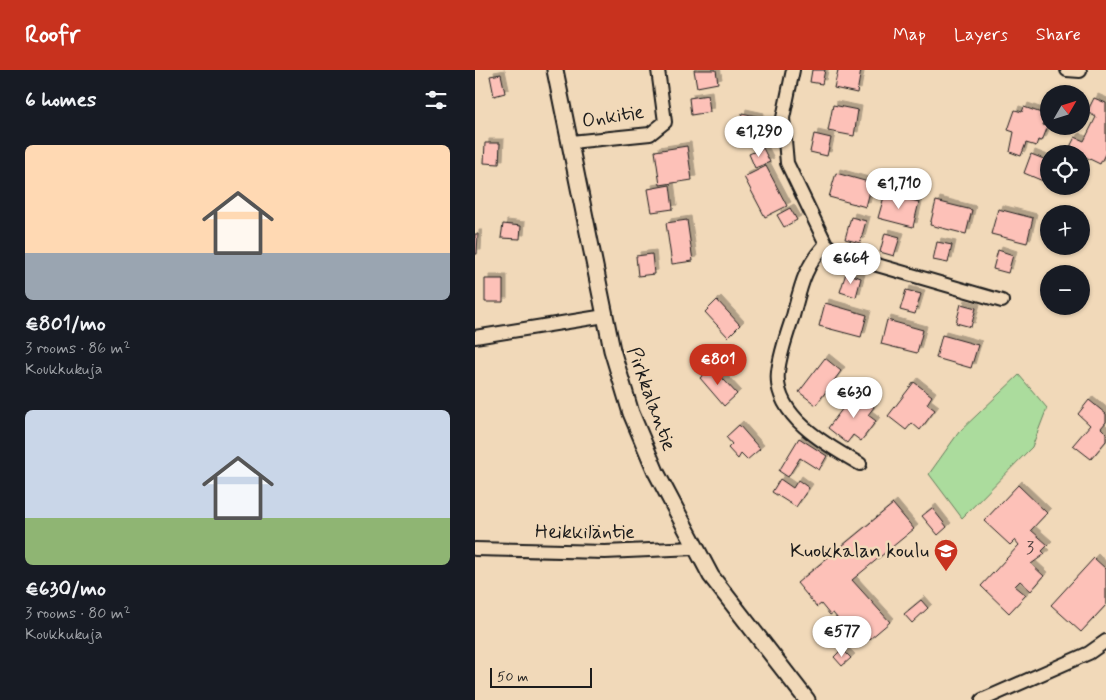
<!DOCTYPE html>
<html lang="en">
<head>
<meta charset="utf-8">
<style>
  body { margin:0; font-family:Mynerve,sans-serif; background:#20242c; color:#f1f3f6; height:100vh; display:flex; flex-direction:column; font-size:19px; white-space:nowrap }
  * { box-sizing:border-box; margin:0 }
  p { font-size:16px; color:#9ea1a6 }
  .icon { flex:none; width:28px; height:28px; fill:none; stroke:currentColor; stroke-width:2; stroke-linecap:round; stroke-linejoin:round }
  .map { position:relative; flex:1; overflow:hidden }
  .panel { display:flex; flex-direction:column; background:#171b24; width:475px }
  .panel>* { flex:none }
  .needle { width:32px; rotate:51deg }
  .fabs { position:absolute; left:565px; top:15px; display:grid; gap:10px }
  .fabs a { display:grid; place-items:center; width:50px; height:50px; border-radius:50%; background:#171b24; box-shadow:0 1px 4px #0004; font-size:25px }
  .scale { position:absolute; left:15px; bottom:12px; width:102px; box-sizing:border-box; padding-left:5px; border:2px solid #1c1c1c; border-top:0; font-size:14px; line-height:18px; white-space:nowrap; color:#1c1c1c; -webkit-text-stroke:4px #f1d9b9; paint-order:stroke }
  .price { position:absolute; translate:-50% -42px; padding:0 11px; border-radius:18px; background:#fff; color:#222; font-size:16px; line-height:32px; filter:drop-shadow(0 1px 2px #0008) }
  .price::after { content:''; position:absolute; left:50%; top:30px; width:15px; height:11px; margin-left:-8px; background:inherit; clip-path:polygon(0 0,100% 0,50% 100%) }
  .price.active { background:#c8321e; color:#fff }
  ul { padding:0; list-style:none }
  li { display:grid; align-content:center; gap:10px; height:265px; padding:0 25px }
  li span { display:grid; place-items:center; height:155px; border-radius:8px; color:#555 }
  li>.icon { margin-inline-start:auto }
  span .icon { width:90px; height:90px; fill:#fffc; stroke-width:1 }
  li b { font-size:21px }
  h2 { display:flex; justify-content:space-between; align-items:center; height:60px; padding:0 25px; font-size:21px }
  header { display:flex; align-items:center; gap:30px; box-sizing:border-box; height:70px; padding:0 25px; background:#c8321e; color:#fff }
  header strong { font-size:24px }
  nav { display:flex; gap:28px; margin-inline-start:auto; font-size:18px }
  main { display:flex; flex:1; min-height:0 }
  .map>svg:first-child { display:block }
  .green { fill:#abdc9d; stroke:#647c5c }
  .building { fill:#fdc1b8; stroke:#1c1c1c; filter:url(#shadow) }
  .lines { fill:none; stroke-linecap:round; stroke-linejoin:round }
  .minor-casing { stroke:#1c1c1c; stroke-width:16 }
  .tertiary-casing { stroke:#1c1c1c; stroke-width:19 }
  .minor { stroke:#f1d9b9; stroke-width:12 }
  .tertiary { stroke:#f1d9b9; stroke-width:15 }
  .labels { text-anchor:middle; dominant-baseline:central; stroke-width:5; stroke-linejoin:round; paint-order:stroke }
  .number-label { font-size:18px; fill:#544543 }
  .street-label { font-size:20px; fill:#1c1c1c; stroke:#f1d9b9 }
  .poi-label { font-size:20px; fill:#1c1c1c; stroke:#f1d9b9; text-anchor:end }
</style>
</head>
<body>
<header>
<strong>Roofr</strong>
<nav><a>Map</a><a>Layers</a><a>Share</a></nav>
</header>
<main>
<section class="panel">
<h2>6 homes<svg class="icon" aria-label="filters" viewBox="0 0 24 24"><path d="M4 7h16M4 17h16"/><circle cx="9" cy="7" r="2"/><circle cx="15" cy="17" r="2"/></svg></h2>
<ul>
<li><span style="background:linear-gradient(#ffd9b3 70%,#9aa5b1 0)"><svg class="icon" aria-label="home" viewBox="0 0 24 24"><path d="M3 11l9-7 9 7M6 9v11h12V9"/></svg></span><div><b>€801/mo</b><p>3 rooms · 86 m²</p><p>Koukkukuja</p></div></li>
<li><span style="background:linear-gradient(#c9d6e8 70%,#8fb573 0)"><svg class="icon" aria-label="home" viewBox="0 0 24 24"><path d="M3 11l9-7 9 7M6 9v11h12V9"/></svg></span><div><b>€630/mo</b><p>3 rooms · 80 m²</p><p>Koukkukuja</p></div></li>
</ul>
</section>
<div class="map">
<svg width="631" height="630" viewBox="0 0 631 630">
  <defs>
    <filter id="shadow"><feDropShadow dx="4" dy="-4" stdDeviation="0" flood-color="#0004"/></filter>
  </defs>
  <rect width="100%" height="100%" fill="#f1d9b9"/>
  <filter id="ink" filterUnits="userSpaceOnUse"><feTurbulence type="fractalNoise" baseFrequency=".02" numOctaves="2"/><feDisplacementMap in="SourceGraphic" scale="10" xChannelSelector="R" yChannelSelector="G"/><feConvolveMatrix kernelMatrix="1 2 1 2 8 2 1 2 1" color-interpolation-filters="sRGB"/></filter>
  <g filter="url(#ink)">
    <!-- green -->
    <path class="green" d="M544 305 572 338 557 377 487 448 454 404 484 362Z"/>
    <!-- building -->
    <path class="building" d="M219 0H241L243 13 222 17Z
      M337 0H350L347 14 335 12Z
      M363 0H386L382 23 359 18Z
      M26 4 30 23 19 26 15 6Z
      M233 25 235 42 216 45 214 28Z
      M619 28 631 33V82L625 94 594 79 600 67 609 71 621 47 612 42Z
      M358 35 383 40 379 66 353 61Z
      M549 37 572 45 568 55 573 56 567 71 563 70 561 76 551 73 546 86 535 82 539 62 533 60 540 40 547 42Z
      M267 43 285 47 282 62 264 58Z
      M339 64 356 68 352 86 335 82Z
      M10 73H25L24 94 9 93Z
      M212 76 217 110 185 115 180 81Z
      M288 78 295 92 280 98 274 84Z
      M556 84 574 91 568 111 549 103Z
      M291 96 312 136 290 147 269 107Z
      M361 103 397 113 391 137 354 127Z
      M195 115 198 139 177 142 173 119Z
      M410 123 444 132 438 157 403 148Z
      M461 131 497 140 491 164 455 155Z
      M315 138 322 150 309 157 302 145Z
      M523 139 558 148 552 173 516 164Z
      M376 147 391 151 385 173 370 169Z
      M212 150 218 191 197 194 191 153Z
      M28 154 46 156 45 169 26 168Z
      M410 163 425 167 419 186 405 182Z
      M0 164H3L2 184H0Z
      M462 172 477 175 473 193 458 190Z
      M523 180 538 185 533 203 518 199Z
      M177 184 179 204 163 206 161 186Z
      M371 203 386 208 381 227 365 222Z
      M10 209H28V232H10Z
      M431 220 446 224 440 244 425 240Z
      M242 230 265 255 253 267 230 242Z
      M350 233 392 245 386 267 344 256Z
      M486 234 501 238 496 257 481 253Z
      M412 250 448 260 442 283 406 274Z
      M467 265 503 275 496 298 461 288Z
      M350 288 366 301 341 335 324 322Z
      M237 297 262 324 249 336 225 308Z
      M439 312 457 326 452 334 460 340 445 360 437 353 431 360 413 346Z
      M380 322 399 337 393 345 401 351 386 371 378 365 372 373 353 358Z
      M614 330 631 344V352L626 358 631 363V371L616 389 598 375 615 355 603 344Z
      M264 355 285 379 272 390 266 384 263 389 253 378 257 374 251 367Z
      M324 368 352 386 344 400 325 388 313 407 304 401Z
      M305 409 318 418 323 410 334 418 321 437 297 422Z
      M543 415 572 443 556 460 573 475 567 481 570 484 556 494 569 506 556 521 545 511 540 516 551 525 534 543 506 516 544 475 540 470 535 475 509 451Z
      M418 434 439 459 377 510 415 552 389 574 375 557 372 560 358 543 355 545 346 534 342 537 322 513Z
      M457 438 472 457 463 465 447 446Z
      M619 488 631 499V535L606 562 576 535Z
      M446 530 453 538 437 553 429 544Z
      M367 579 376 588 367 596 359 587Z"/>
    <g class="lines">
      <defs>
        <path id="minor" d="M318 0 308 48 312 93 351 174 364 184 527 231
          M592 0 605 1
          M96 72 175 64 190 52 183 0
          M351 174C329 197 326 216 318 246 312 264 305 283 303 302 298 346 353 376 385 394
          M0 267 130 246
          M0 479 130 482 220 478
          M507 630 614 583 631 571"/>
        <path id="tertiary" d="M80 0 137 280 156 343 181 402 236 506 332 630"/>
      </defs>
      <!-- minor casing -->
      <use href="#minor" class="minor-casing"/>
      <!-- tertiary casing -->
      <use href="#tertiary" class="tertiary-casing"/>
      <!-- minor -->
      <use href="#minor" class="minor"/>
      <!-- tertiary -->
      <use href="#tertiary" class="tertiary"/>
    </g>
  </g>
  <!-- icons -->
  <defs>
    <symbol id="school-pin" viewBox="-11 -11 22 30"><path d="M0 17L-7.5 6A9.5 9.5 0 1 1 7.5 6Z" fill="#c8321e" stroke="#f1d9b9"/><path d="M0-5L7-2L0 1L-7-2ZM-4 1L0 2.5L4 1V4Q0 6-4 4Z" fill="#fff"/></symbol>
  </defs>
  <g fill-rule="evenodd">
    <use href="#school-pin" x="457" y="467" width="28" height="38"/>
  </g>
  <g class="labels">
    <!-- number labels -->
    <g class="number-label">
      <text x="555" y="478">3</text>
    </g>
    <!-- street labels -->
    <g class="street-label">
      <text transform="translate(138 47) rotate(-9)">Onkitie</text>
      <text transform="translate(176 329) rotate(70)">Pirkkalantie</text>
      <text x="110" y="462">Heikkiläntie</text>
    </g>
    <!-- poi labels -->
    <g class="poi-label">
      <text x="454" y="481">Kuokkalan koulu</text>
    </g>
  </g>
</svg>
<div class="fabs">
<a><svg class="needle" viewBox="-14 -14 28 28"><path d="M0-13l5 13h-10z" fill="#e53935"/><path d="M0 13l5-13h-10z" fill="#9ea1a6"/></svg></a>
<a><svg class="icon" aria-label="locate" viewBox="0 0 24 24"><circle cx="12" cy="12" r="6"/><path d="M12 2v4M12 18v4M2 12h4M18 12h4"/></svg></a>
<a>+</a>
<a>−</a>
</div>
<div class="scale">50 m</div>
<b class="price" style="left:284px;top:88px">€1,290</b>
<b class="price" style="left:424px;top:140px">€1,710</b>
<b class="price" style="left:376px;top:215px">€664</b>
<b class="price active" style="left:243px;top:316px">€801</b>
<b class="price" style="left:379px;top:349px">€630</b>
<b class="price" style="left:367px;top:588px">€577</b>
</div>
</main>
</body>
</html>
